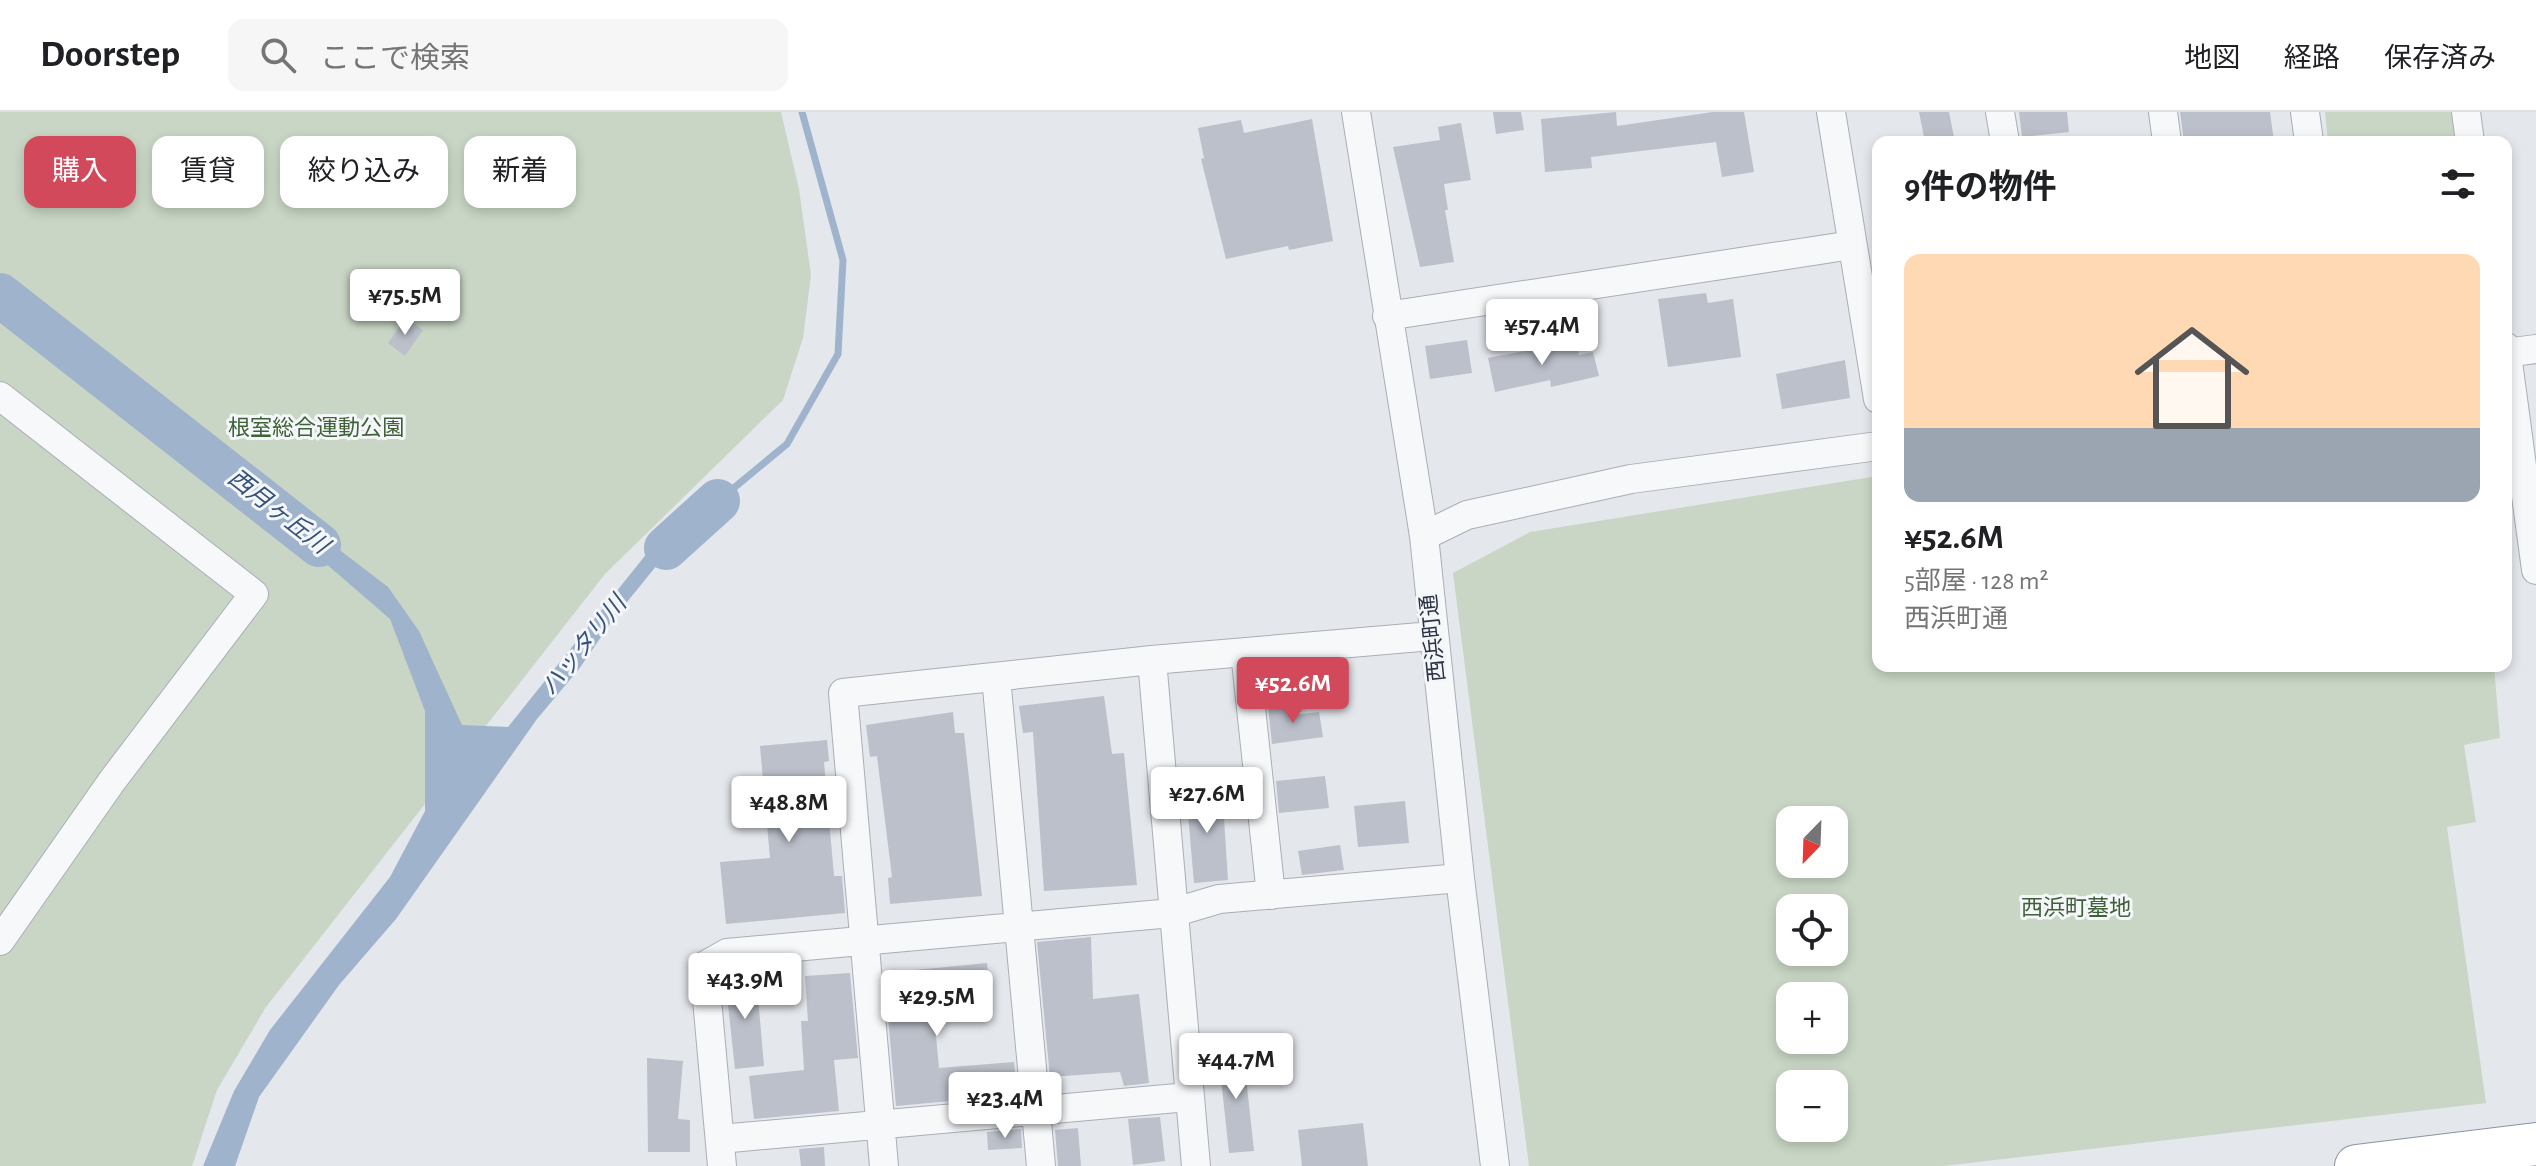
<!DOCTYPE html>
<html lang="ja">
<head>
<meta charset="utf-8">
<style>
  body { margin:0; font-family:"Alegreya Sans","Noto Sans JP",sans-serif; background:#f6f6f6; color:#202124; height:100vh; display:flex; flex-direction:column; font-size:30px; white-space:nowrap }
  * { box-sizing:border-box; margin:0 }
  p { font-size:26px; color:#757577 }
  .icon { flex:none; width:44px; height:44px; fill:none; stroke:currentColor; stroke-width:2; stroke-linecap:round; stroke-linejoin:round }
  .map { position:relative; flex:1; overflow:hidden }
  .panel { position:absolute; left:1872px; top:24px; width:640px; height:536px; display:flex; flex-direction:column; background:#fff; border-radius:16px; box-shadow:0 4px 12px #0003 }
  .panel>* { flex:none }
  .guide { position:absolute; left:24px; top:24px; width:760px; height:72px; display:flex; gap:16px }
  .needle { width:52px; rotate:203deg }
  .tools { position:absolute; left:1776px; top:694px; display:grid; gap:16px }
  .tools a { display:grid; place-items:center; width:72px; height:72px; border-radius:16px; background:#fff; box-shadow:0 4px 12px #0003; font-size:40px }
  .price { position:absolute; translate:-50% -68px; padding:0 18px; border-radius:8px; background:#fff; color:#222; font-size:26px; line-height:52px; filter:drop-shadow(0 2px 4px #0008) }
  .price::after { content:''; position:absolute; left:50%; top:48px; width:24px; height:18px; margin-left:-12px; background:inherit; clip-path:polygon(0 0,100% 0,50% 100%) }
  .price.active { background:#d1495b; color:#fff }
  ul { padding:0; list-style:none }
  li { display:grid; align-content:center; gap:16px; height:424px; padding:0 32px }
  li span { display:grid; place-items:center; height:248px; border-radius:16px; color:#555 }
  li>.icon { margin-inline-start:auto }
  span .icon { width:144px; height:144px; fill:#fffc; stroke-width:1 }
  li b { font-size:34px }
  h2 { display:flex; justify-content:space-between; align-items:center; height:96px; padding:0 32px; font-size:34px }
  .tag { padding:0 28px; border-radius:16px; background:#fff; box-shadow:0 4px 12px #0003; font-size:28px; line-height:72px }
  .tag.active { background:#d1495b; color:#fff }
  header { display:flex; align-items:center; gap:48px; box-sizing:border-box; height:112px; padding:0 40px; background:#fff; border-bottom:2px solid #e0e0e0 }
  header strong { font-size:38px }
  nav { display:flex; gap:44px; margin-inline-start:auto; font-size:28px }
  .search { width:560px; height:72px; background:#f6f6f6; display:flex; align-items:center; gap:20px; box-sizing:border-box; padding:0 28px; border-radius:16px; color:#757577; font-size:30px }
  .map>svg:first-child { display:block }
  .green { fill:#c9d6c5; fill-rule:evenodd }
  .water { fill:#9fb4cc }
  .lines { fill:none; stroke-linecap:round; stroke-linejoin:round }
  .stream { stroke:#9fb4cc; stroke-width:7 }
  .river { stroke:#9fb4cc; stroke-width:44 }
  .building { fill:#bbc0ca }
  .minor-casing { stroke:#a9aeb7; stroke-width:30 }
  .highway-casing { stroke:#8b94a3; stroke-width:44 }
  .minor { stroke:#f7f8fa; stroke-width:28 }
  .highway { stroke:#fff; stroke-width:42 }
  .labels { text-anchor:middle; dominant-baseline:central; stroke-width:6; stroke-linejoin:round; paint-order:stroke }
  .park-label { font-size:22px; fill:#3f6138; stroke:#f4f6f9 }
  .street-label { font-size:22px; fill:#2b3445; stroke:#f4f6f9 }
  .water-label { font-size:24px; font-style:italic; fill:#34527a; stroke:#f4f6f9 }
</style>
</head>
<body>
<header>
<strong>Doorstep</strong>
<div class="search"><svg class="icon" aria-label="search" viewBox="0 0 24 24"><circle cx="10" cy="10" r="6"/><path d="M15 15l6 6"/></svg>ここで検索</div>
<nav><a>地図</a><a>経路</a><a>保存済み</a></nav>
</header>
<div class="map">
<svg width="2536" height="1054" viewBox="0 0 2536 1054">
  <rect width="100%" height="100%" fill="#e4e7ec"/>
  <!-- green -->
  <path class="green" d="M0 0H781L799 77 811 163 803 226 783 288 605 462 266 895 217 978 192 1054H0Z
    M2325 0H2456L2460 30H2328Z
    M1878 364V554H2494L2500 626 2464 633 2476 710 2447 715 2486 991 1943 1054H1529L1453 461 1530 420ZM1834 708V752H1790V708ZM1790 796H1834V840H1790ZM1834 884V928H1790V884ZM1834 972V1016H1790V972Z"/>
  <!-- water -->
  <path class="water" d="M708 391 714 402 662 447 614 506 579 557 537 607 396 807 339 873 259 985 235 1054H203L234 979 270 918 390 765 425 699V599L390 507 258 393 294 403 388 475 419 519 462 613 508 615 648 440Z"/>
  <g class="lines">
    <!-- stream -->
    <path class="stream" d="M718 389 787 332 838 242 843 148 802 0"/>
    <!-- river -->
    <path class="river" d="M0 183 319 433
      M666 436 718 389"/>
  </g>
  <!-- building -->
  <path class="building" d="M1493 0H1521L1524 18 1496 22Z
    M1616 0 1617 14 1713 0H1744L1754 60 1722 65 1716 30 1591 45 1592 56 1545 60 1541 7Z
    M1919 0H1949L1955 30H1925Z
    M2019 0H2067L2069 20 2022 25Z
    M2180 0H2270L2274 30H2184Z
    M1312 7 1333 129 1289 138 1288 134 1226 147 1201 47 1204 46 1198 16 1241 8 1244 21Z
    M1461 11 1471 68 1444 72 1448 98H1445L1454 150 1420 155 1393 35 1440 28 1438 15Z
    M1706 181 1708 191 1733 187 1741 245 1668 255 1658 187Z
    M406 206 423 218 405 244 388 231Z
    M1467 228 1472 261 1430 267 1425 234Z
    M1576 229 1579 243 1593 240 1599 264 1551 275 1550 268 1495 280 1488 246Z
    M1845 248 1850 286 1782 297 1776 262Z
    M1104 584 1112 642 1124 641 1137 773 1044 779 1033 620 1023 621 1019 594Z
    M1292 592 1293 603 1319 600 1323 625 1272 632 1268 595Z
    M953 600 955 621H964L982 784 890 792 888 766 892 765 877 644 870 645 866 613Z
    M827 628 829 649 824 650 834 764H842L845 801 726 812 720 750 770 746 760 634Z
    M1325 664 1329 696 1279 701 1276 669Z
    M1222 676 1228 768 1194 771 1186 679Z
    M1405 689 1409 731 1358 735 1354 694Z
    M1340 733 1344 758 1302 763 1298 739Z
    M1091 825 1093 887 1139 882 1149 971 1124 974 1120 960 1050 965 1037 830Z
    M987 851 991 885 933 892 939 956 1014 950 1017 983 896 994 884 861Z
    M850 861 858 946 834 948 839 999 754 1007 749 964 804 958 801 909H808L805 864Z
    M756 862 764 954 735 957 725 866Z
    M1243 937 1254 1039 1229 1041 1218 939Z
    M647 946 683 949 678 1007 690 1008V1040H648Z
    M1160 1005 1165 1049 1133 1053 1128 1007Z
    M1363 1011 1368 1054H1302L1298 1018Z
    M1078 1016 1081 1054H1058L1055 1018Z
    M1021 1017 1022 1036 988 1038 987 1020Z
    M824 1035 825 1054H801L799 1037Z"/>
  <g class="lines">
    <defs>
      <path id="minor" d="M1356 0 1424 424 1460 766 1495 1054
        M1831 0 1878 287
        M2000 0 2005 30
        M2163 0 2167 30
        M2305 0 2309 30
        M2466 0 2470 30
        M1387 204 1852 133
        M2506 235 2536 458
        M2506 241 2536 237
        M0 284 254 482 112 669 0 829
        M1424 424 1467 403 1631 367 1878 334
        M1245 540 1271 783
        M1152 548 1196 1054
        M996 565 1041 1054
        M720 1027 1188 985
        M722 1054 704 854 727 841 1172 801 1219 787 1460 766
        M884 1054 843 581 1152 548 1432 524"/>
      <path id="highway" d="M2356 1054 2536 1032"/>
    </defs>
    <!-- minor casing -->
    <use href="#minor" class="minor-casing"/>
    <!-- highway casing -->
    <use href="#highway" class="highway-casing"/>
    <!-- minor -->
    <use href="#minor" class="minor"/>
    <!-- highway -->
    <use href="#highway" class="highway"/>
  </g>
  <g class="labels">
    <!-- park labels -->
    <g class="park-label">
      <text x="316" y="316">根室総合運動公園</text>
      <text x="2076" y="796">西浜町墓地</text>
    </g>
    <!-- street labels -->
    <g class="street-label">
      <text transform="translate(1433 526) rotate(-96)">西浜町通</text>
    </g>
    <!-- water labels -->
    <g class="water-label">
      <text transform="translate(278 400) rotate(38)">西月ヶ丘川</text>
      <text transform="translate(584 534) rotate(-51)">ハッタリ川</text>
    </g>
  </g>
</svg>
<div class="tools">
<a><svg class="needle" viewBox="-14 -14 28 28"><path d="M0-13l5 13h-10z" fill="#e53935"/><path d="M0 13l5-13h-10z" fill="#757577"/></svg></a>
<a><svg class="icon" aria-label="locate" viewBox="0 0 24 24"><circle cx="12" cy="12" r="6"/><path d="M12 2v4M12 18v4M2 12h4M18 12h4"/></svg></a>
<a>+</a>
<a>−</a>
</div>
<b class="price" style="left:405px;top:225px">¥75.5M</b>
<b class="price" style="left:1542px;top:255px">¥57.4M</b>
<b class="price active" style="left:1293px;top:613px">¥52.6M</b>
<b class="price" style="left:1207px;top:723px">¥27.6M</b>
<b class="price" style="left:789px;top:732px">¥48.8M</b>
<b class="price" style="left:745px;top:909px">¥43.9M</b>
<b class="price" style="left:937px;top:926px">¥29.5M</b>
<b class="price" style="left:1236px;top:989px">¥44.7M</b>
<b class="price" style="left:1005px;top:1028px">¥23.4M</b>
<div class="guide">
<a class="tag active">購入</a>
<a class="tag">賃貸</a>
<a class="tag">絞り込み</a>
<a class="tag">新着</a>
</div>
<section class="panel">
<h2>9件の物件<svg class="icon" aria-label="filters" viewBox="0 0 24 24"><path d="M4 7h16M4 17h16"/><circle cx="9" cy="7" r="2"/><circle cx="15" cy="17" r="2"/></svg></h2>
<ul>
<li><span style="background:linear-gradient(#ffd9b3 70%,#9aa5b1 0)"><svg class="icon" aria-label="home" viewBox="0 0 24 24"><path d="M3 11l9-7 9 7M6 9v11h12V9"/></svg></span><div><b>¥52.6M</b><p>5部屋 · 128 m²</p><p>西浜町通</p></div></li>
</ul>
</section>
</div>
</body>
</html>
